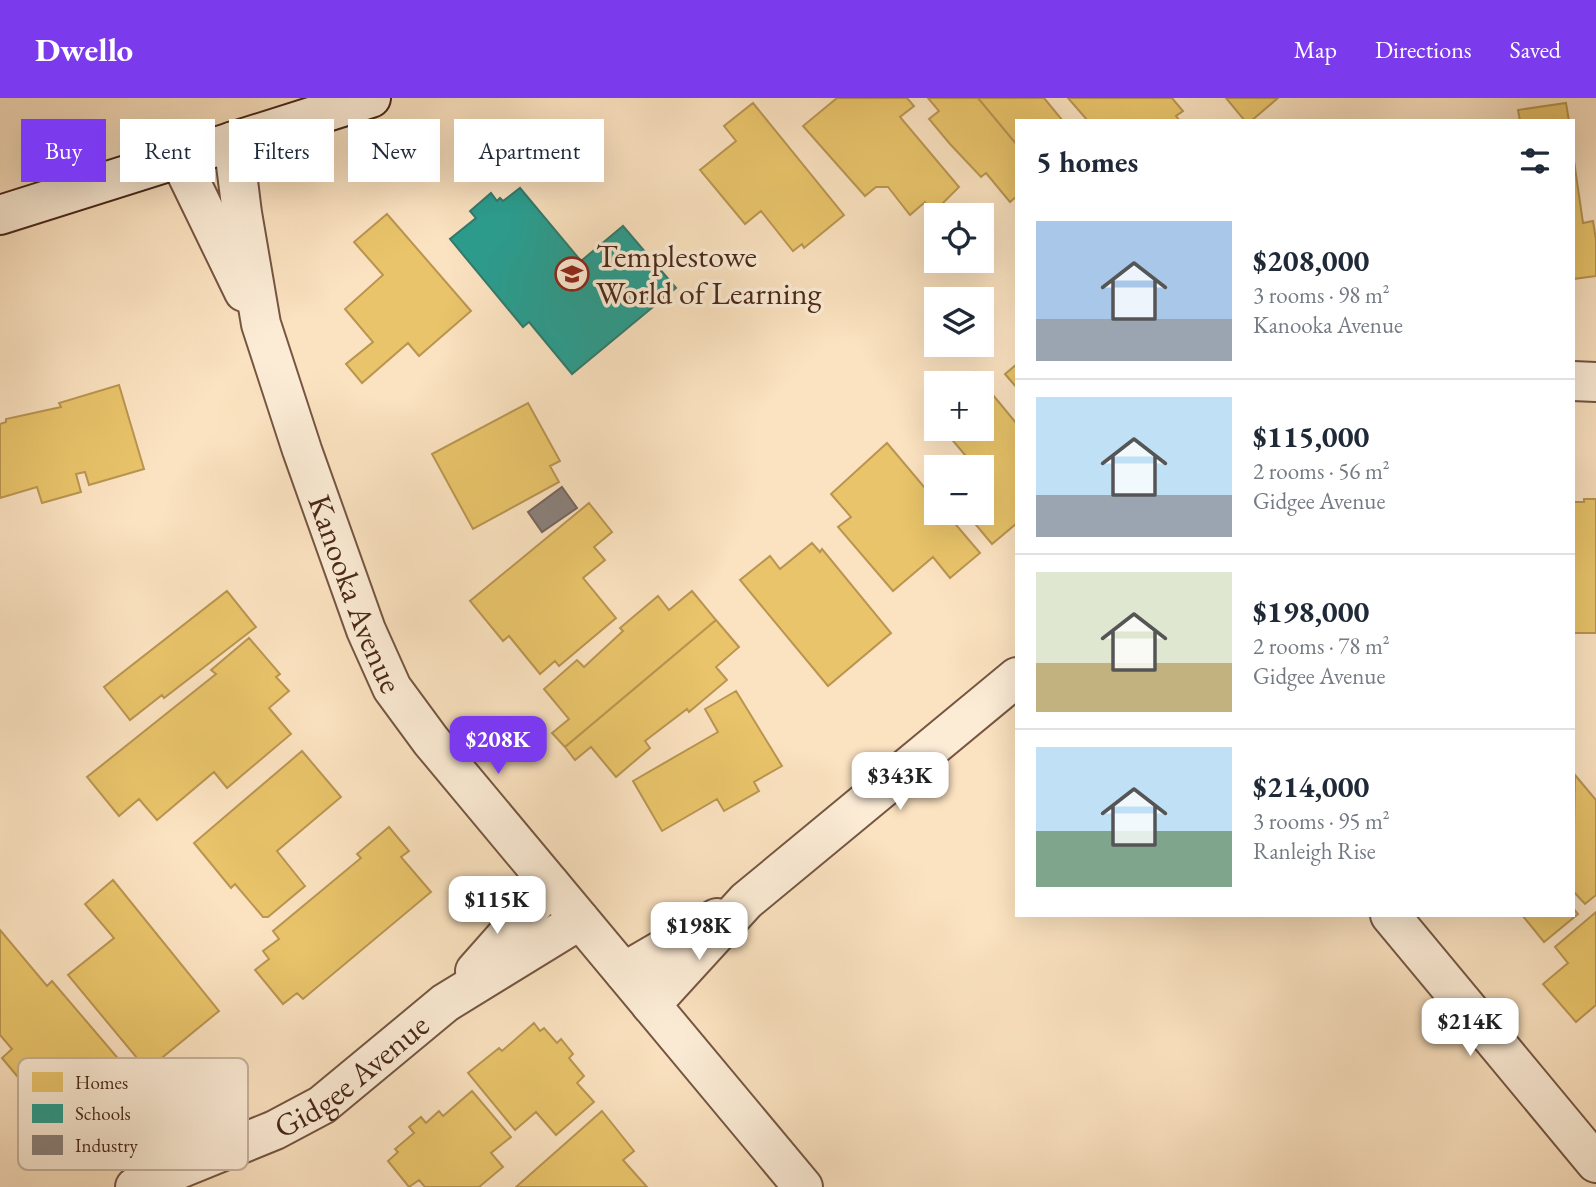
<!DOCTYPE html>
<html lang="en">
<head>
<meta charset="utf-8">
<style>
  body { margin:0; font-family:"EB Garamond",serif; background:#f2f2f3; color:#1f2937; height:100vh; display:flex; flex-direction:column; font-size:26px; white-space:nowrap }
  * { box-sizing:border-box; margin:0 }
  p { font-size:23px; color:#747a83 }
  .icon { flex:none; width:38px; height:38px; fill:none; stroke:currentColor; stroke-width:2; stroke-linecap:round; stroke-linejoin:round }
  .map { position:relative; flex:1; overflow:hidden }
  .sheet { position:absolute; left:1015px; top:21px; width:560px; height:798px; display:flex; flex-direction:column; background:#fff; border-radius:0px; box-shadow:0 7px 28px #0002 }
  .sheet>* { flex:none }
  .banner { position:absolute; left:21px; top:21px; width:665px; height:63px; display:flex; gap:14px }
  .controls { position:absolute; left:924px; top:105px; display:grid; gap:14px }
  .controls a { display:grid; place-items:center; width:70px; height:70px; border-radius:0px; background:#fff; box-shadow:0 7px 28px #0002; font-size:35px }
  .price { position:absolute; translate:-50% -60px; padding:0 16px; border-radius:14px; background:#fff; color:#222; font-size:23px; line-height:46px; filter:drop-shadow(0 2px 4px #0008) }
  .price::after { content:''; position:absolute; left:50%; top:42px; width:21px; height:16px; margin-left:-10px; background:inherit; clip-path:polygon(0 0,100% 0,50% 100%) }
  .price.current { background:#7c3aed; color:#fff }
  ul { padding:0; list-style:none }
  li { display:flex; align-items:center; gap:21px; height:175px; padding:0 21px }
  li+li { border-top:2px solid #e0e1e3 }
  li span { display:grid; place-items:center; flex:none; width:196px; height:140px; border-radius:0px; color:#555 }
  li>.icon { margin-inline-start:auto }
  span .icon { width:84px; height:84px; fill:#fffc; stroke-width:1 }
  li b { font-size:30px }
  h2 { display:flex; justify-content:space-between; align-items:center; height:84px; padding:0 21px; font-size:30px }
  .pill { padding:0 24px; border-radius:0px; background:#fff; box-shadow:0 7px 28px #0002; font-size:24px; line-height:63px }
  .pill.current { background:#7c3aed; color:#fff }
  header { display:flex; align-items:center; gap:42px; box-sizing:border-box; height:98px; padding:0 35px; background:#7c3aed; color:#fff }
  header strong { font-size:33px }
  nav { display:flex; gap:38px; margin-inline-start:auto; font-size:24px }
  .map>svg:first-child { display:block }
  .homes { fill:#e9c46a; stroke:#b99551; stroke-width:2 }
  .schools { fill:#2a9d8f; stroke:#337a6b; stroke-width:2 }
  .industry { fill:#8a817c; stroke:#76665e; stroke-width:2 }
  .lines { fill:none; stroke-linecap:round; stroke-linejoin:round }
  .street-casing { stroke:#765642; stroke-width:42 }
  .secondary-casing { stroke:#492818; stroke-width:42 }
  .street { stroke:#fcecd6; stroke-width:38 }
  .secondary { stroke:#fcecd6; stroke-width:38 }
  .labels { text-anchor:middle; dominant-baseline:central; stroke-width:7; stroke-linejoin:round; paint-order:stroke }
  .poi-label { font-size:32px; fill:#492818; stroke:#fcecd6; text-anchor:start }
  .street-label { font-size:32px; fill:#492818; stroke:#fcecd6 }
  .key { fill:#fcecd6; stroke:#c6b19d; stroke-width:2 }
  .key-label { font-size:19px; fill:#492818 }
</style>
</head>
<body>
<header>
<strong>Dwello</strong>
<nav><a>Map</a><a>Directions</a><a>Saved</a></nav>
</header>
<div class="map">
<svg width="1596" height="1089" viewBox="0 0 1596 1089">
  <rect width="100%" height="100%" fill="#fbe2c0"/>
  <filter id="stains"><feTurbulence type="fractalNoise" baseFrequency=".00286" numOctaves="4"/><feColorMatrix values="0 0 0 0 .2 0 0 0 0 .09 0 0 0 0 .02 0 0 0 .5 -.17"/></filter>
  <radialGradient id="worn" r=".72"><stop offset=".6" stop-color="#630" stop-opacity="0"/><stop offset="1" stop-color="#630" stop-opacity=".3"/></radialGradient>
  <!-- homes -->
  <path class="homes" d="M837 0H907L914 8 900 19 959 89 933 115 925 104 910 117 888 89H876L865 98 803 28Z
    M928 0H978L1017 47V98L1010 104 986 75 981 79 950 46 929 21 939 13Z
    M978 0H1044L1063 23H1017V47Z
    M1068 0H1172L1183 13 1176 18 1180 23H1088Z
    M1226 0H1278L1251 23H1245Z
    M753 5 844 117 804 150 802 146 793 153 761 113 745 126 700 72 736 43 724 28Z
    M1566 5 1569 23H1520L1518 12Z
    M1573 56 1583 125 1593 123 1596 142V178L1573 181Z
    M387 116 471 213 419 258 408 245 362 285 346 266 373 244 345 211 383 177 354 144Z
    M1017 266V290L1005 276Z
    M974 274 1017 326V425L992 446 966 415H982V369H965L971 364 943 331H982V285H960Z
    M119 287 144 371 89 387 85 374 76 376 81 394 42 405 37 389 0 400V326L6 324V321L61 309 59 305Z
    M528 305 560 363 550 368 559 384 473 431 432 356Z
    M887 345 936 403V415H946L980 455 950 480 933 459 893 493 838 429 851 419 831 396Z
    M1584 401H1596V535H1573V404H1584Z
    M589 405 612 434 594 449 605 462 583 480 616 520 559 568 555 563 540 576 509 538 503 543 470 503Z
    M812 445 820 454 822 451 891 535 828 588 740 482 770 458 780 471Z
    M227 493 256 529 164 600 162 597 130 622 104 589Z
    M692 493 716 522 565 649 552 635 569 621 544 591 577 562 584 569 623 533 620 530 658 498 669 512Z
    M716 522 739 549 716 569 727 582 689 614 687 611 645 643 650 650 616 679 591 649 575 662 565 649Z
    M249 540 280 576 276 579 289 593 269 610 291 636 227 690 214 674 157 722 139 701 119 718 87 679 216 576 211 572Z
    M736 593 782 668 754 684 759 693 724 713 717 701 662 733 633 683 718 634 705 611Z
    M302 653 341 699 277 753 305 788 268 819H263L235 786 231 790 194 745Z
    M1575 677 1596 702V797L1585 806 1573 793Z
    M389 729 409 753 401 759 431 794 303 901 297 895 283 906 255 872 269 861 263 853 279 841 273 833 361 760 357 756Z
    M113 782 219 913 147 972 68 877 114 840 85 806Z
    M1573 810 1578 816 1544 844 1522 817H1573Z
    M1596 814V907L1576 924 1543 886 1568 865 1555 849Z
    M0 832 47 888 52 883 127 971 83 1009 70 994 47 1014 2 960 12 951 0 937Z
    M534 925 540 933 544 930 557 945 561 941 573 956 569 960 584 978 577 985 594 1004 556 1037 536 1014 515 1032 468 975 499 950 502 953Z
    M472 993 511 1039 491 1055 503 1069 479 1089H425L419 1082 409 1089 388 1063 398 1054 395 1051 414 1035 409 1029 421 1019 426 1025 439 1013 443 1018Z
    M602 1013 634 1053 623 1062 647 1089H516Z"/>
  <!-- schools -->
  <path class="schools" d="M520 90 581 163 623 128 676 190 572 276 529 224 523 229 450 141 476 120 470 113 491 95 497 103 500 100 503 103Z"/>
  <!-- industry -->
  <path class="industry" d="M562 389 577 410 542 434 528 414Z"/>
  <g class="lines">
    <defs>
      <g id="street">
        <path id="s1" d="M233 43 242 115 261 226 302 352 366 532 392 590 431 643 803 1089"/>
        <path d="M179 60 244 194"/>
        <path d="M1573 283 1596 284"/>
        <path d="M1390 817 1596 1065"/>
        <path d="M475 873 551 787"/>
        <path d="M624 874 717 820"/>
        <path d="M651 907 746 803 1017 579"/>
        <path id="s2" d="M135 1089 275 1032 322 1007 445 905 580 822"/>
      </g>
      <path id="secondary" d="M0 117 371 0"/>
    </defs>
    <!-- street casing -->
    <use href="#street" class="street-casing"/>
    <!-- secondary casing -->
    <use href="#secondary" class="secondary-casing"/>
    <!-- street -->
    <use href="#street" class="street"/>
    <!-- secondary -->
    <use href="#secondary" class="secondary"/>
  </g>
  <!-- icons -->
  <defs>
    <symbol id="school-ring" viewBox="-11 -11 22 22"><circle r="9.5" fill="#fcecd6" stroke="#8f2418" stroke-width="1.5"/><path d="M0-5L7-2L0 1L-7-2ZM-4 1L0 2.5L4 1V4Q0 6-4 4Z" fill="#8f2418"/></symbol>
  </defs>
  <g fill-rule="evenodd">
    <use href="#school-ring" x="553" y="157" width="38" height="38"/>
  </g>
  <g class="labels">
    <!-- poi labels -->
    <g class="poi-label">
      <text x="596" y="158">Templestowe<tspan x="596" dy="37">World of Learning</tspan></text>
    </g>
    <!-- street labels -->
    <g class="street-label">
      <text stroke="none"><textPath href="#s1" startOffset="471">Kanooka Avenue</textPath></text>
      <text stroke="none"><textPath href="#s2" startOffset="245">Gidgee Avenue</textPath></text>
    </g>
  </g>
  <!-- legend -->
  <rect x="18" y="960" width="230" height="112" rx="10" class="key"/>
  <rect x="32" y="974" width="31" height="20" fill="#e9c46a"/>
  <rect x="32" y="1006" width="31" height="19" fill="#2a9d8f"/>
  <rect x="32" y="1037" width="31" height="20" fill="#8a817c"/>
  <g class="key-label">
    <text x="75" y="991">Homes</text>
    <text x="75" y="1022">Schools</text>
    <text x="75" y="1054">Industry</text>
  </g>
  <rect width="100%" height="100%" filter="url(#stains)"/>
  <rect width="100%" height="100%" fill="url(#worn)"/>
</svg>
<div class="controls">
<a><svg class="icon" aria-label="locate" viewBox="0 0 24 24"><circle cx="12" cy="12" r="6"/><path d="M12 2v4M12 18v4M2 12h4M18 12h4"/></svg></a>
<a><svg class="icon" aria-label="layers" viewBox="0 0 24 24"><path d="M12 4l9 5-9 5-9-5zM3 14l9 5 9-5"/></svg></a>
<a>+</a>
<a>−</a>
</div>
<b class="price current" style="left:498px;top:678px">$208K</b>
<b class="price" style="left:900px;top:714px">$343K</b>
<b class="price" style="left:497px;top:838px">$115K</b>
<b class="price" style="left:699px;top:864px">$198K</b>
<b class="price" style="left:1470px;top:960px">$214K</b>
<div class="banner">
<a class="pill current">Buy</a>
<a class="pill">Rent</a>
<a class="pill">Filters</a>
<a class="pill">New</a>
<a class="pill">Apartment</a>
</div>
<section class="sheet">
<h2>5 homes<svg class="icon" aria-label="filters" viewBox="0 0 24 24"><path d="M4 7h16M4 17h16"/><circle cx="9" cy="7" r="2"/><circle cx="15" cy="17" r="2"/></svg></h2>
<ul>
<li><span style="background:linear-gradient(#a9c7e8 70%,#9aa5b1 0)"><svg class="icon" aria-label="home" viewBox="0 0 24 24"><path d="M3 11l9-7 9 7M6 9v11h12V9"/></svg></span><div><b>$208,000</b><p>3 rooms · 98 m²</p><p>Kanooka Avenue</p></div></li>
<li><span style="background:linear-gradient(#bfe0f5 70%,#9aa5b1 0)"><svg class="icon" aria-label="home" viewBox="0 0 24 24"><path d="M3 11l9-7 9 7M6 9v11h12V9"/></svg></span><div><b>$115,000</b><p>2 rooms · 56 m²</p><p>Gidgee Avenue</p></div></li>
<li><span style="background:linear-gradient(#dfe7d0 65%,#c2b280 0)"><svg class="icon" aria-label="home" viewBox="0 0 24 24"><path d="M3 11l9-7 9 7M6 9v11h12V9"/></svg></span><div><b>$198,000</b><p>2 rooms · 78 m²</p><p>Gidgee Avenue</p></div></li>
<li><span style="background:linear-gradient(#bfe0f5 60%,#7fa58c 0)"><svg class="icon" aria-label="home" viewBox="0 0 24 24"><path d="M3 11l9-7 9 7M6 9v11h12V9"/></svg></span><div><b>$214,000</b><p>3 rooms · 95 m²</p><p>Ranleigh Rise</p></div></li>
</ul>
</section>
</div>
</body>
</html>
